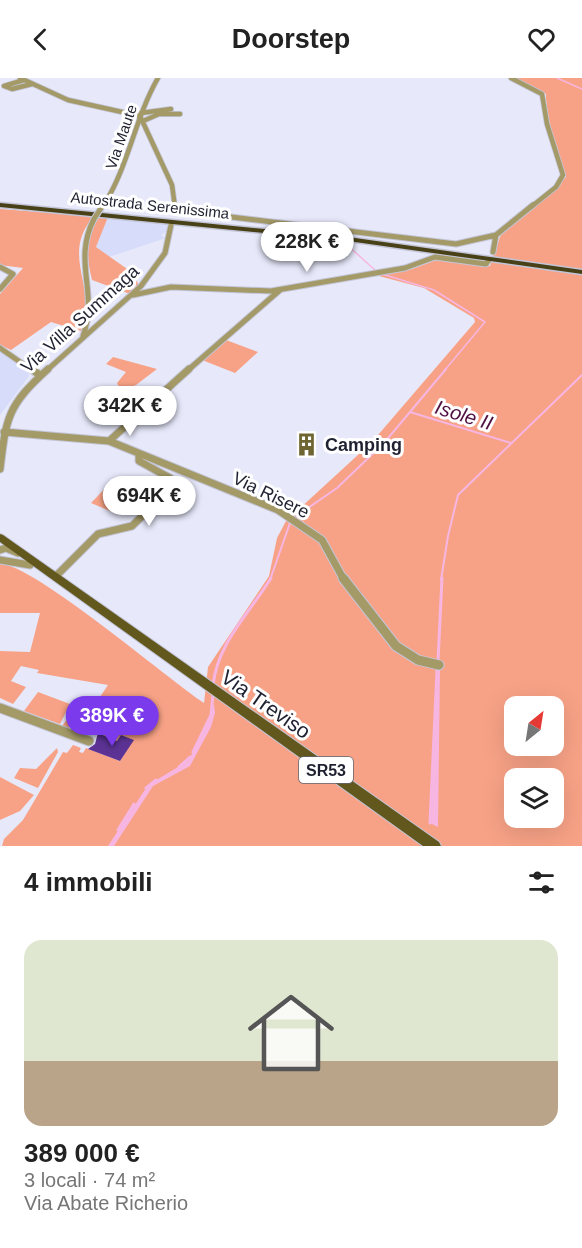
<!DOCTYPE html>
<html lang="it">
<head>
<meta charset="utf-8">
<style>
  body { margin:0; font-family:Helvetica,sans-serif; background:#f6f6f6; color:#222; height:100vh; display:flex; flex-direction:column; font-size:22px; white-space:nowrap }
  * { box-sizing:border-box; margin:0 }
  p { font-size:20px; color:#767676 }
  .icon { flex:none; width:33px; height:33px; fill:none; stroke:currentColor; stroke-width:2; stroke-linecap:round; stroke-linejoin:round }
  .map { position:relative; height:768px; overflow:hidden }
  .panel { display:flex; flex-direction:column; background:#fff; flex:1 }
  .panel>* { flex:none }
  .needle { width:39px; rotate:30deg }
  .fabs { position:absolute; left:504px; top:618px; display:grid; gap:12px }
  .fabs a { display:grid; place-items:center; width:60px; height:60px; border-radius:12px; background:#fff; box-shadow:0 6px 24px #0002; font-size:30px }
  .price { position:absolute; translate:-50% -51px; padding:0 14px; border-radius:21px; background:#fff; color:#222; font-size:20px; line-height:39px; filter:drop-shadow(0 2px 3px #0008) }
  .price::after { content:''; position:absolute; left:50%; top:36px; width:18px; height:14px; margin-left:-9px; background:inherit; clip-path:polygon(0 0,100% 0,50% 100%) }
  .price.selected { background:#7c3aed; color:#fff }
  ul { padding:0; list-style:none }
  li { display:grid; align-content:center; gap:12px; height:318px; padding:0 24px }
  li+li { border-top:2px solid #e0e0e0 }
  li span { display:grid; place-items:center; height:186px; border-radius:18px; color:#555 }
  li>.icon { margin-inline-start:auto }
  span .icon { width:108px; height:108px; fill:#fffc; stroke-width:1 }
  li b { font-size:26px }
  h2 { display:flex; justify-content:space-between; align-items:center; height:72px; padding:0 24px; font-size:26px }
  header { display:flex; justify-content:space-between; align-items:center; height:78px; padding:0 24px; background:#fff; font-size:27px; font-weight:800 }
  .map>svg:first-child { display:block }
  .built { fill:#d7dcfb }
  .green { fill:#f7a286; fill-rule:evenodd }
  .water { fill:#f6b6e1 }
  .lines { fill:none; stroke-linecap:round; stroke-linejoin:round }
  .stream-far2 { stroke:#f6b6e1; stroke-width:1.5 }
  .stream-far1 { stroke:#f6b6e1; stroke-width:2 }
  .stream { stroke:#f6b6e1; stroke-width:3 }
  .building { fill:#5c3395 }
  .minor-far3-casing { stroke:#c3c5d7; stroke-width:6 }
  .minor-far2-casing { stroke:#c3c5d7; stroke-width:7 }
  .minor-far1-casing { stroke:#c3c5d7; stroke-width:9 }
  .minor-casing { stroke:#c3c5d7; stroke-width:11 }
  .major-casing { stroke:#c3c5d7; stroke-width:2 }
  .highway-casing { stroke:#c3c5d7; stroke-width:3 }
  .minor-far3 { stroke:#a49a68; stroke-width:4.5 }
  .minor-far2 { stroke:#a49a68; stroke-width:5 }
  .minor-far1 { stroke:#a49a68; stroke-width:7 }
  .minor { stroke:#a49a68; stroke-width:9 }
  .major { fill:#62571d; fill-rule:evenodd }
  .highway { fill:#484016; fill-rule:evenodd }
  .minor-bridge-far1-casing { stroke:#c3c5d7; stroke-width:6; stroke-linecap:butt }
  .minor-bridge-casing { stroke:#c3c5d7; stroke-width:7; stroke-linecap:butt }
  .minor-bridge-far1 { stroke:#a49a68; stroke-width:4.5 }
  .minor-bridge { stroke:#a49a68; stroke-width:5 }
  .labels { text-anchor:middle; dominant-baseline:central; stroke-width:6; stroke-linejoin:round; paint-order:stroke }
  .far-street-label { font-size:15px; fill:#1f2131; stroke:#fff }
  .shield { fill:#fff; stroke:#62646f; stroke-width:1.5 }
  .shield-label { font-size:16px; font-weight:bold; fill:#1f2131 }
  .street-label { font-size:18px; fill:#1f2131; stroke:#fff }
  .poi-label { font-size:18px; font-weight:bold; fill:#1f2131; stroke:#fff; text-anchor:start }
  .water-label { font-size:20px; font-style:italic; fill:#4f1041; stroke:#fff }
  .near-street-label { font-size:21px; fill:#1f2131; stroke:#fff }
</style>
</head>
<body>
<header><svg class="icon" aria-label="back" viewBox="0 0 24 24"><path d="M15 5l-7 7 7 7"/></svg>Doorstep<svg class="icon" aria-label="heart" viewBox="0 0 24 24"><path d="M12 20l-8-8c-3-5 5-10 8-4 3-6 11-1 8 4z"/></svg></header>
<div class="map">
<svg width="582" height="768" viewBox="0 0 582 768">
  <rect width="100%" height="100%" fill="#e7e9fb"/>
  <!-- built -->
  <path class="built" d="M108 139 168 145 167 153 161 157 166 160 109 179 96 169Z
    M0 274 28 293 29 298 0 337Z"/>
  <!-- green -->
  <path class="green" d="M514 0H582V768H2L4 761 23 742 63 674 67 675 73 667 81 670 79 674 83 675 86 670 120 683 133 662 121 657 117 663 85 649 81 654 74 651 76 648 72 646 68 651 62 648 71 636 85 641 108 607 37 595 39 592 21 588 11 603 26 609 13 626 0 620V573L30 574 40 535H0V486C31 484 169 602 204 625L208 589 269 498 277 460 286 443 372 364 475 244 474 240 424 210 375 197 412 191 439 181 490 188 501 156 566 99C566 92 561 88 558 82 554 73 545 23 546 16ZM514 628H554V668H514ZM514 700H554V740H514Z
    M0 131 94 138C59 178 99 209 81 253L51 244 11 272 0 267V216L23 190 0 187Z
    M100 138 108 139 96 169 130 193 139 207 130 216 92 202C86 178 85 159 100 138Z
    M226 262 258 274 235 295 202 282Z
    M113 279 157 291 136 307 121 313 117 305 126 294 106 286Z
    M116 399 137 409 110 433 91 425Z
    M38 614 70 626 60 646 24 633Z
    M57 670 58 674 38 710 14 700 20 690 36 691Z
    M0 699 34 717 20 733 0 742Z"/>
  <!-- water -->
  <path class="water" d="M440 591 438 749 430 745 437 592Z
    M214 626 215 635 211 649 190 688 153 708 114 768H108L148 707 188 683 205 652Z"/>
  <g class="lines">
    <!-- stream-far2 -->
    <path class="stream-far2" d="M557 0 582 11
      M345 165 376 193
      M382 196 434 212 485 244 444 293"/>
    <!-- stream-far1 -->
    <path class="stream-far1" d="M410 334 511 365
      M295 439 337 410 384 365 446 291
      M270 502 290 445
      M441 502 448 458 458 417 582 297"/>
    <!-- stream -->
    <path class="stream" d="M438 583 442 500
      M213 607C218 564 249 536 271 500
      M193 674 211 637 213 616
      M179 689 190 679
      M146 710 156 702
      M430 745 437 592
      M118 752 134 726"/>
  </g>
  <!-- building -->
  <path class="building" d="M98 655 117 663 121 657 134 662 120 683 88 671 95 666Z"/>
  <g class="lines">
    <defs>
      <path id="minor-far3" d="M20 0 68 22 140 38
        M511 0 542 16 547 46 563 97 556 109 531 129
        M24 2 4 8 12 11 32 6
        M141 35 171 31
        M140 38 172 107 175 129
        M143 43 159 36H180
        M105 125C129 86 135 40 158 0"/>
      <path id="minor-far2" d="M174 127 181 133 456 166 496 157
        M493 174 496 157 533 127
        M0 189 13 196 0 211
        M133 217 171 209 271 213 405 190 435 179 486 186 489 182
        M83 258C99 214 72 184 94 141
        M0 270 33 293
        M46 293 141 208 165 175 171 147
        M187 293 280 212"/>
      <path id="minor-far1" d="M31 291 40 297
        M4 354 109 363 189 291
        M109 363 278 432 322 462 344 502
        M0 391C6 339 8 327 48 291
        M0 472 6 470 18 475
        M0 482 30 487
        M56 498 98 456 132 448 169 412 172 403 170 400 139 383V377"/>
      <path id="minor" d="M343 500 396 568 418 582 439 587
        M0 630 89 663"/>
      <path id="major" d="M0 456 3 457 439 764 441 768H423L0 464Z"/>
      <path id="highway" d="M0 125 355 160 582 192V196L355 164 0 129Z"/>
    </defs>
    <!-- minor-far3 casing -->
    <use href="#minor-far3" class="minor-far3-casing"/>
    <!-- minor-far2 casing -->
    <use href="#minor-far2" class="minor-far2-casing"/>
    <!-- minor-far1 casing -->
    <use href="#minor-far1" class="minor-far1-casing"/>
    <!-- minor casing -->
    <use href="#minor" class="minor-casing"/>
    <!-- major casing -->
    <use href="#major" class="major-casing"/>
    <!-- highway casing -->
    <use href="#highway" class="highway-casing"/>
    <!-- minor-far3 -->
    <use href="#minor-far3" class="minor-far3"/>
    <!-- minor-far2 -->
    <use href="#minor-far2" class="minor-far2"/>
    <!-- minor-far1 -->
    <use href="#minor-far1" class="minor-far1"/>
    <!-- minor -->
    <use href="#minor" class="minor"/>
    <!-- major -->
    <use href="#major" class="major"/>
    <!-- highway -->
    <use href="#highway" class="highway"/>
    <defs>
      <path id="minor-bridge-far1" d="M102 129 105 125"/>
      <path id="minor-bridge" d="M94 141 103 127"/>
    </defs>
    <!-- minor-bridge-far1 casing -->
    <use href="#minor-bridge-far1" class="minor-bridge-far1-casing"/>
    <!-- minor-bridge casing -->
    <use href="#minor-bridge" class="minor-bridge-casing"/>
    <!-- minor-bridge-far1 -->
    <use href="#minor-bridge-far1" class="minor-bridge-far1"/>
    <!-- minor-bridge -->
    <use href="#minor-bridge" class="minor-bridge"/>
  </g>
  <!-- icons -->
  <defs>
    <symbol id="building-bare" viewBox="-9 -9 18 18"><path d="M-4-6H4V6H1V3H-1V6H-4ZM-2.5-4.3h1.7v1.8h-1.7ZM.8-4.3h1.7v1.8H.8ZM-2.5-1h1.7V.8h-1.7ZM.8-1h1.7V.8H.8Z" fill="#6e6532" stroke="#fff" stroke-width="2.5" paint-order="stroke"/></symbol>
  </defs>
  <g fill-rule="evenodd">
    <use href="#building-bare" x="290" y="350" width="33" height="33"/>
  </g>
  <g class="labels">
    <!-- far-street labels -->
    <g class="far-street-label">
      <text transform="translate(121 59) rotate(-71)">Via Maute</text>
      <text transform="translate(150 127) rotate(6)">Autostrada Serenissima</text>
    </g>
    <!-- shield labels -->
    <rect class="shield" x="299" y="679" width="54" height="26" rx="4.5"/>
    <g class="shield-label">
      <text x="326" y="692">SR53</text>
    </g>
    <!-- street labels -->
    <g class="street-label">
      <text transform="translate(80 241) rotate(-42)">Via Villa Summaga</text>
      <text transform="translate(271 417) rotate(26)">Via Risere</text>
    </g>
    <!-- poi labels -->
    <g class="poi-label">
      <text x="325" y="367">Camping</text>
    </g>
    <!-- water labels -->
    <g class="water-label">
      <text transform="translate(464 337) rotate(17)">Isole II</text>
    </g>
    <!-- near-street labels -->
    <g class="near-street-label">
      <text transform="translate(266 626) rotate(35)">Via Treviso</text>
    </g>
  </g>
</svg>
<div class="fabs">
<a><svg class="needle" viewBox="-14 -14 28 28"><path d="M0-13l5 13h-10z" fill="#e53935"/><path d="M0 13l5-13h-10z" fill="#767676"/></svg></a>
<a><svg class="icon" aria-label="layers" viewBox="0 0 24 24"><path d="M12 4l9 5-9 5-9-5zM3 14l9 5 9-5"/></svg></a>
</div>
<b class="price" style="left:307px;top:195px">228K €</b>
<b class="price" style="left:130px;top:359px">342K €</b>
<b class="price" style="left:149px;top:449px">694K €</b>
<b class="price selected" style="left:112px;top:669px">389K €</b>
</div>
<section class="panel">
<h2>4 immobili<svg class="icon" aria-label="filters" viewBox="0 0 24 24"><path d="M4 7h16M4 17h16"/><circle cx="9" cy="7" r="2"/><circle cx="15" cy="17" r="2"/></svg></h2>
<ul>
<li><span style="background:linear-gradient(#dfe7d0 65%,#b9a48a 0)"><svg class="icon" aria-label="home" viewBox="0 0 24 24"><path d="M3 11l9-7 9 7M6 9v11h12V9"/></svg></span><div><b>389 000 €</b><p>3 locali · 74 m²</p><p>Via Abate Richerio</p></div></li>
</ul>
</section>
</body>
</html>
